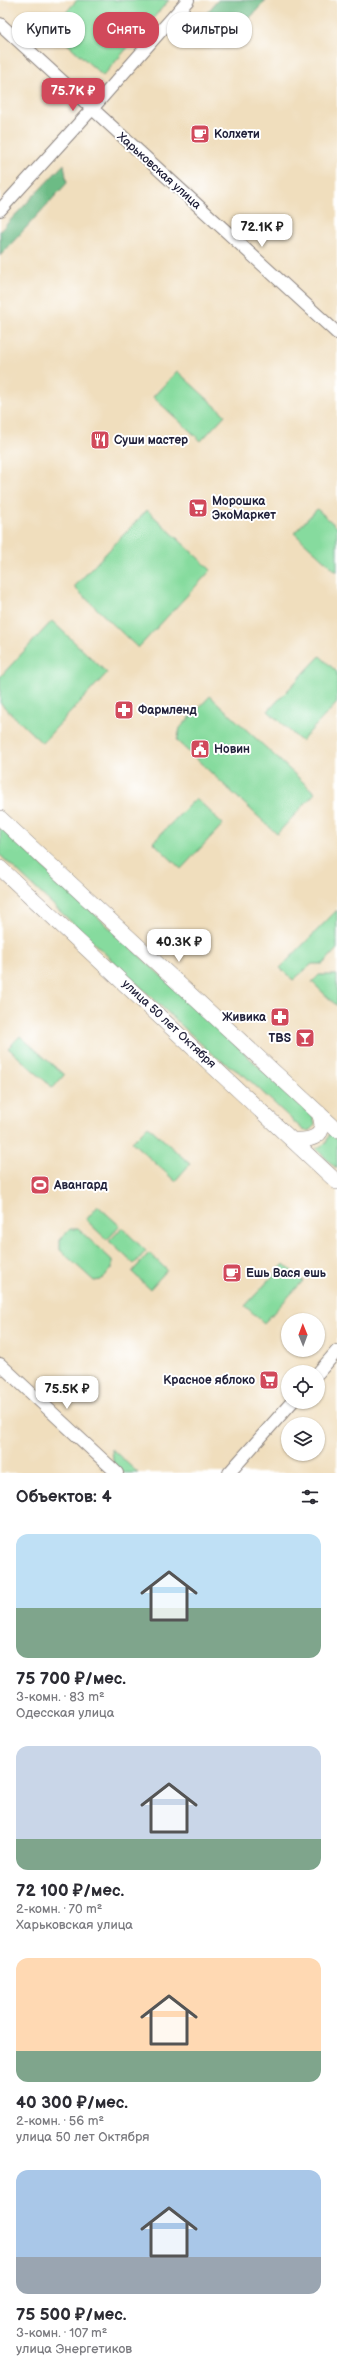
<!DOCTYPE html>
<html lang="ru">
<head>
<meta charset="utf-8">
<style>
  body { margin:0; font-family:"Balsamiq Sans",sans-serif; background:#f7f7f7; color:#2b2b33; height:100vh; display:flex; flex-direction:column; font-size:15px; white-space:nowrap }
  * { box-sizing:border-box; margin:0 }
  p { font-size:13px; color:#7c7c81 }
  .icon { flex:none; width:22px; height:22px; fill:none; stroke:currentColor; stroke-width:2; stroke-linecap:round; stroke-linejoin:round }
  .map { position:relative; height:1473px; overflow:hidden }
  .details { display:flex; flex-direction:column; background:#fff; flex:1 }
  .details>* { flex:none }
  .top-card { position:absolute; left:12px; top:12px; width:313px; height:36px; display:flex; gap:8px }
  .needle { width:26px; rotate:359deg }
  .controls { position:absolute; left:281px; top:1313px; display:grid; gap:8px }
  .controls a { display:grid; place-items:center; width:44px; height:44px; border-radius:50%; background:#fff; box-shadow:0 1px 3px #0004; font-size:20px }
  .price { position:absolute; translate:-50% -34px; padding:0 9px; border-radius:8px; background:#fff; color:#222; font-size:13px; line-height:26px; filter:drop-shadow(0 1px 2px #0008) }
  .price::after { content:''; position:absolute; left:50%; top:24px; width:12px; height:9px; margin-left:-6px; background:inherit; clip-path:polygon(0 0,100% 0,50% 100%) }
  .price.selected { background:#d1495b; color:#fff }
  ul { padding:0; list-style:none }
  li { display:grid; align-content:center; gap:8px; height:212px; padding:0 16px }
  li span { display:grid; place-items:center; height:124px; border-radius:12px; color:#555 }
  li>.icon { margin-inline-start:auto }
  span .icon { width:72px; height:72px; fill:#fffc; stroke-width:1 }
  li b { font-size:17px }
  h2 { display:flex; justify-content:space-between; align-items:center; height:48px; padding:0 16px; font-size:17px }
  .chip { padding:0 14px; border-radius:16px; background:#fff; box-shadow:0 1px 3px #0004; font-size:14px; line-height:36px }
  .chip.selected { background:#d1495b; color:#fff }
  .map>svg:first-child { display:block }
  .green { fill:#86db9e; stroke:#547e6c }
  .forest { fill:#6cbb85; stroke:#476e60 }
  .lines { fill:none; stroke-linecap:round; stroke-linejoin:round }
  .minor-casing { stroke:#89807c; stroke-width:14 }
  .major-casing { stroke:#89807c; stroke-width:16 }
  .minor { stroke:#fff; stroke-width:12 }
  .major { stroke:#fff; stroke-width:15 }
  .labels { text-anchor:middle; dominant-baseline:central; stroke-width:4; stroke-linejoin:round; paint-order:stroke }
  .poi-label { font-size:12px; font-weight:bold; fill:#22223b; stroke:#fff; text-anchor:start }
  .street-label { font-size:12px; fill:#22223b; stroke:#fff }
</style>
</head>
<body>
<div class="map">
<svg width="337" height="1473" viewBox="0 0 337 1473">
  <rect width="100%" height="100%" fill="#fff"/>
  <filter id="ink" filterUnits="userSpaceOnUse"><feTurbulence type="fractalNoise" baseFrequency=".025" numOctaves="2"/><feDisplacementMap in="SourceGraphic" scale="8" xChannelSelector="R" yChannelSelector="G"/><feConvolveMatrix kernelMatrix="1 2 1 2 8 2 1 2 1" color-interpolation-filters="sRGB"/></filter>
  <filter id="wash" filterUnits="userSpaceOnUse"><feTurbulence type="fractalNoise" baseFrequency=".012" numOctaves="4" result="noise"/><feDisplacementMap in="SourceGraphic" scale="16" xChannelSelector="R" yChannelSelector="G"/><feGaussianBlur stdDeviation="0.9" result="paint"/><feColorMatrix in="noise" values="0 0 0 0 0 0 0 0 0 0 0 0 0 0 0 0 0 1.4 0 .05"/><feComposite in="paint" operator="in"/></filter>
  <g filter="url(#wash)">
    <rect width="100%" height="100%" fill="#f0debd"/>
    <!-- green -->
    <path class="green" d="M77 0H169L103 76 51 29Z
      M177 371 225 415 201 441 153 397Z
      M317 509 337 527V572L294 533Z
      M147 510 211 570 138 648 74 587Z
      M52 621 107 673 42 743 0 703V677Z
      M320 656 337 672V703L301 741 268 711Z
      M210 696 315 793 277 834 177 741 180 728Z
      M196 798 223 824 181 869 153 842Z
      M0 826 313 1117 315 1125 310 1130 306 1131 303 1130 245 1076 213 1055 0 855Z
      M337 910V949L323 964H312L293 980 280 968Z
      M319 975H337V1006L312 982Z
      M20 1036 64 1075 53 1088 8 1048Z
      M148 1126 190 1164 175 1181 132 1142Z
      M330 1133 337 1139V1169L316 1149 326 1143Z
      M98 1206 120 1226 107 1240 86 1220Z
      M122 1228 146 1251 134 1264 109 1241Z
      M70 1229H78L112 1260V1269L101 1280 94 1281 60 1250V1240Z
      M149 1253 167 1270 150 1289 132 1272Z
      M284 1264 303 1281 264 1323 245 1306Z
      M112 1449 138 1473H124L113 1462Z"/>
    <!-- forest -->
    <path class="forest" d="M218 0H266L225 46 199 22Z
      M64 164 67 183 0 256V231Z"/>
  </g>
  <g filter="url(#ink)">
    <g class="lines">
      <defs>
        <path id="minor" d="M0 24 337 333
          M0 210 91 110 188 0
          M0 1364 117 1473
          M318 1373 337 1351
          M229 1473 292 1402"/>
        <path id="major" d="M0 818 337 1130
          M0 868 337 1182
          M292 1140C311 1141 329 1137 319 1113"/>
      </defs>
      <!-- minor casing -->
      <use href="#minor" class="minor-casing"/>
      <!-- major casing -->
      <use href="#major" class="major-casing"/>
      <!-- minor -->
      <use href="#minor" class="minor"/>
      <!-- major -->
      <use href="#major" class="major"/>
    </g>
  </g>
  <!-- icons -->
  <defs>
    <symbol id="cafe-square" viewBox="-11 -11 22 22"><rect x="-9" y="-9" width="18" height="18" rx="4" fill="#d1495b" stroke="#fff"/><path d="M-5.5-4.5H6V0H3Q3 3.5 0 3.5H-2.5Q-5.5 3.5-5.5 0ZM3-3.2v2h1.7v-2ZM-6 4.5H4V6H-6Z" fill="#fff"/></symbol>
    <symbol id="restaurant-square" viewBox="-11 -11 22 22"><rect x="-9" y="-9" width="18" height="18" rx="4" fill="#d1495b" stroke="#fff"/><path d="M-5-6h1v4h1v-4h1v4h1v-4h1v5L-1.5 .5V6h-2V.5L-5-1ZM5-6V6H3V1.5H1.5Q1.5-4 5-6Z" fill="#fff"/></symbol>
    <symbol id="supermarket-square" viewBox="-11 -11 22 22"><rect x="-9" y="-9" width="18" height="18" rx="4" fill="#d1495b" stroke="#fff"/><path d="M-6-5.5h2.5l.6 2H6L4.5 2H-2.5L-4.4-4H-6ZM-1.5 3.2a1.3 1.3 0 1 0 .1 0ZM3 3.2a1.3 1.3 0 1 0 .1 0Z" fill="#fff"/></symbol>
    <symbol id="pharmacy-square" viewBox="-11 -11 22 22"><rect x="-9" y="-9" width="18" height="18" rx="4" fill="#d1495b" stroke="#fff"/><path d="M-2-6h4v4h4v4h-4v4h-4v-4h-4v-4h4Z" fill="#fff"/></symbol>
    <symbol id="civic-square" viewBox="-11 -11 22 22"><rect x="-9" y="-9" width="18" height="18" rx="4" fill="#d1495b" stroke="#fff"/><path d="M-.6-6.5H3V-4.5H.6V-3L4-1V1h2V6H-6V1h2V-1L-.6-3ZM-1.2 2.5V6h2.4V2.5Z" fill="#fff"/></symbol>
    <symbol id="bar-square" viewBox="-11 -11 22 22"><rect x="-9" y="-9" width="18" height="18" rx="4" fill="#d1495b" stroke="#fff"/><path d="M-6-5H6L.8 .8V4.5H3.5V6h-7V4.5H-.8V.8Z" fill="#fff"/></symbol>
    <symbol id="stadium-square" viewBox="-11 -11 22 22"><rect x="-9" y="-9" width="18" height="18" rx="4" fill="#d1495b" stroke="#fff"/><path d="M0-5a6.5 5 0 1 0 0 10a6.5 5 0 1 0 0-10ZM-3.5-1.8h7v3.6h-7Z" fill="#fff"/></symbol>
  </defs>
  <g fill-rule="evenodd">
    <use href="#cafe-square" x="189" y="123" width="22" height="22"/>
    <use href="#restaurant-square" x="89" y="429" width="22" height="22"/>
    <use href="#supermarket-square" x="187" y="497" width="22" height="22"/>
    <use href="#pharmacy-square" x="113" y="699" width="22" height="22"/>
    <use href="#civic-square" x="189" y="738" width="22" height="22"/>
    <use href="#pharmacy-square" x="269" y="1006" width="22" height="22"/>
    <use href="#bar-square" x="294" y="1027" width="22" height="22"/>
    <use href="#stadium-square" x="29" y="1174" width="22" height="22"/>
    <use href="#cafe-square" x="221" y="1262" width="22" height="22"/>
    <use href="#supermarket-square" x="258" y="1369" width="22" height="22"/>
  </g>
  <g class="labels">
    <!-- poi labels -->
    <g class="poi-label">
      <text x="214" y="134">Колхети</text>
      <text x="114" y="440">Суши мастер</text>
      <text x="212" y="501">Морошка<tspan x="212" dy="14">ЭкоМаркет</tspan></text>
      <text x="138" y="710">Фармленд</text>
      <text x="214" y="749">Новин</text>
      <text x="266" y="1017" text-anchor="end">Живика</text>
      <text x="291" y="1038" text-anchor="end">TBS</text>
      <text x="54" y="1185">Авангард</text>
      <text x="246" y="1273">Ешь Вася ешь</text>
      <text x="255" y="1380" text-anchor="end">Красное яблоко</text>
    </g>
    <!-- street labels -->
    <g class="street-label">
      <text transform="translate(159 171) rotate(42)">Харьковская улица</text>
      <text transform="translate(169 1024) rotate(43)">улица 50 лет Октября</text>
    </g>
  </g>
</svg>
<div class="controls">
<a><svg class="needle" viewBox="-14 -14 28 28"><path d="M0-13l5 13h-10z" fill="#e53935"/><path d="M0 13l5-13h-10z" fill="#7c7c81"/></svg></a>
<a><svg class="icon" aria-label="locate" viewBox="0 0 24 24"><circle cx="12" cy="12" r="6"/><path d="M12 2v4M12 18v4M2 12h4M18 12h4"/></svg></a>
<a><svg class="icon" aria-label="layers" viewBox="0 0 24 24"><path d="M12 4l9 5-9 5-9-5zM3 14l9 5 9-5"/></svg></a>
</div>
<b class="price selected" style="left:73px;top:112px">75.7K ₽</b>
<b class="price" style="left:262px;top:248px">72.1K ₽</b>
<b class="price" style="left:179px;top:963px">40.3K ₽</b>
<b class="price" style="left:67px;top:1410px">75.5K ₽</b>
<div class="top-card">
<a class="chip">Купить</a>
<a class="chip selected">Снять</a>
<a class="chip">Фильтры</a>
</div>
</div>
<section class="details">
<h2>Объектов: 4<svg class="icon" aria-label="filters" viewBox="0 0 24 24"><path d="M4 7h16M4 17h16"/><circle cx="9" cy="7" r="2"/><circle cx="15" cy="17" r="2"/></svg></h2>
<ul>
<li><span style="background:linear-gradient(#bfe0f5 60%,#7fa58c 0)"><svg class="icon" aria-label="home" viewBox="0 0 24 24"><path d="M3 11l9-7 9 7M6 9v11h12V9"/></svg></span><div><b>75 700 ₽/мес.</b><p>3-комн. · 83 m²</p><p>Одесская улица</p></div></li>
<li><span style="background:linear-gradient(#c9d6e8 75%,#7fa58c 0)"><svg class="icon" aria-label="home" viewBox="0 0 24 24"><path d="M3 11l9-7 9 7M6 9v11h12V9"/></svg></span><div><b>72 100 ₽/мес.</b><p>2-комн. · 70 m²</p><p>Харьковская улица</p></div></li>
<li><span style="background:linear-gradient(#ffd9b3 75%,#7fa58c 0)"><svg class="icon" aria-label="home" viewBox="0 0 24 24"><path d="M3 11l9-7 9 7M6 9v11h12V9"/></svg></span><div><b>40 300 ₽/мес.</b><p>2-комн. · 56 m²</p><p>улица 50 лет Октября</p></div></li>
<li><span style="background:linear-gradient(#a9c7e8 70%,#9aa5b1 0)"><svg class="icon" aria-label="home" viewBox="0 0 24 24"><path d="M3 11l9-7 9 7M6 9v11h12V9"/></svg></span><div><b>75 500 ₽/мес.</b><p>3-комн. · 107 m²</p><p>улица Энергетиков</p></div></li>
</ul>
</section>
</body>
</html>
